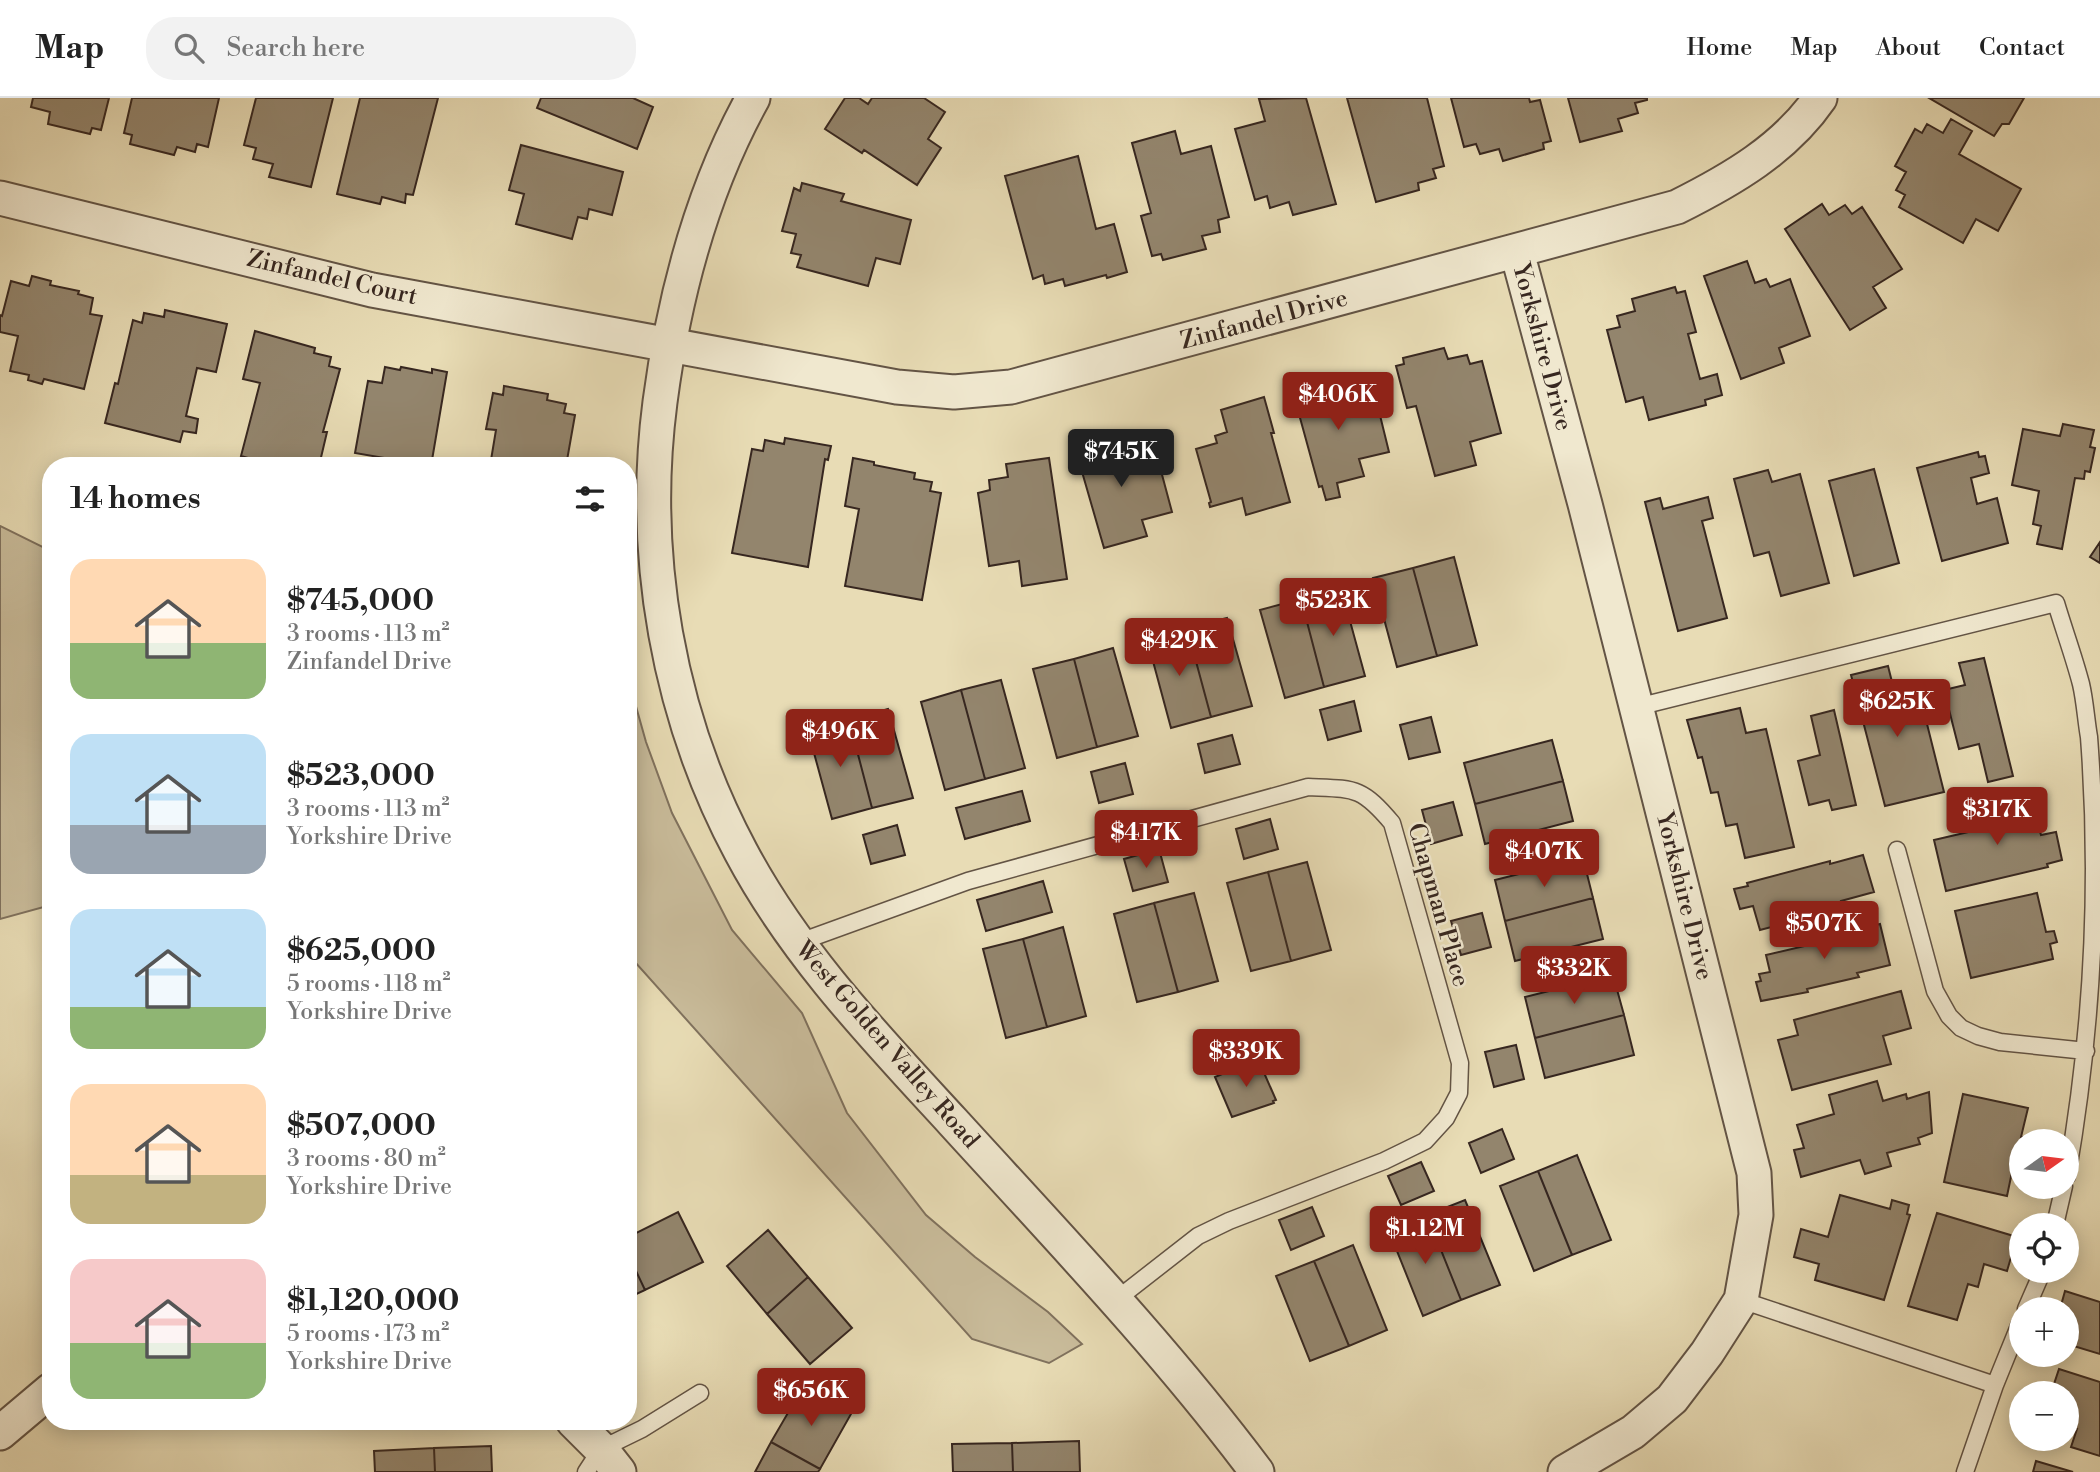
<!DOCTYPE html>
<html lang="en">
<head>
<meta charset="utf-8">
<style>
  body { margin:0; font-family:"Libre Bodoni",serif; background:#f2f2f2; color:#222; height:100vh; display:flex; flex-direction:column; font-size:26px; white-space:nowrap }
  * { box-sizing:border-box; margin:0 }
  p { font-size:23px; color:#767676 }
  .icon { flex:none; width:38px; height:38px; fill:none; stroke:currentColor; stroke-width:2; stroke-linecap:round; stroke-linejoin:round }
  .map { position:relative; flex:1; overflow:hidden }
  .sheet { position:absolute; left:42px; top:359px; width:595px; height:973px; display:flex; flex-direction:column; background:#fff; border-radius:28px; box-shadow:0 4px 18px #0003 }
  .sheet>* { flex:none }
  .needle { width:46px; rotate:76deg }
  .tools { position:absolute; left:2009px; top:1031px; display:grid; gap:14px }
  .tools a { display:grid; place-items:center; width:70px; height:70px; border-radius:50%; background:#fff; box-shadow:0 4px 18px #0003; font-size:35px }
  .price { position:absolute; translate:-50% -60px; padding:0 16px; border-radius:7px; background:#8f2418; color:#fff; font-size:23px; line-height:46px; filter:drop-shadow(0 2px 4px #0008) }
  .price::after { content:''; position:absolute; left:50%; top:42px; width:21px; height:16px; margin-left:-10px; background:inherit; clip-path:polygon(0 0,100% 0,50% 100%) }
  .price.on { background:#222; color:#fff }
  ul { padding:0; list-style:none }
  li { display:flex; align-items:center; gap:21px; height:175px; padding:0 28px }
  li span { display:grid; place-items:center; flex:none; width:196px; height:140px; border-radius:21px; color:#555 }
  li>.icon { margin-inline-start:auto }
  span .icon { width:84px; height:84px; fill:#fffc; stroke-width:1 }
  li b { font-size:30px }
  h2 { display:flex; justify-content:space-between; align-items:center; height:84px; padding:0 28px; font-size:30px }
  header { display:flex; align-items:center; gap:42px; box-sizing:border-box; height:98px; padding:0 35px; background:#fff; border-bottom:2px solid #e0e0e0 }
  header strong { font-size:33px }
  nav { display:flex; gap:38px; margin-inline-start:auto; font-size:24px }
  .search { width:490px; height:63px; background:#f2f2f2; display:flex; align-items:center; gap:18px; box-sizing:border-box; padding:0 24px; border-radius:28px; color:#767676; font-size:26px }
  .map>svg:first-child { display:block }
  .green { fill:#cabd9c; stroke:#80725e; stroke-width:2 }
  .building { fill:#93856d; stroke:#372720; stroke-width:2 }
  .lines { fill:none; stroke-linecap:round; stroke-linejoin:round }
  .service-casing { stroke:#635445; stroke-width:19 }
  .minor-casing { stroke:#635445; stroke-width:37 }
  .service { stroke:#f0e8cf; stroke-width:16 }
  .minor { stroke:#f0e8cf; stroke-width:33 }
  .labels { text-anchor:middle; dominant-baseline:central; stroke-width:5; stroke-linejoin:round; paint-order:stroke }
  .street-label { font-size:24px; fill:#372720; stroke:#f0e8cf }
</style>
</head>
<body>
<header>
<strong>Map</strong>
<div class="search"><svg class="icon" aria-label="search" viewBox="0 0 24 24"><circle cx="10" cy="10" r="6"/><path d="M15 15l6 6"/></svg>Search here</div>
<nav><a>Home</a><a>Map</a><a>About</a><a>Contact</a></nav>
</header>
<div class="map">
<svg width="2100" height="1374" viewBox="0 0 2100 1374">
  <rect width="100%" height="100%" fill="#e8dcb5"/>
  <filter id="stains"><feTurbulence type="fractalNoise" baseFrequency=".00286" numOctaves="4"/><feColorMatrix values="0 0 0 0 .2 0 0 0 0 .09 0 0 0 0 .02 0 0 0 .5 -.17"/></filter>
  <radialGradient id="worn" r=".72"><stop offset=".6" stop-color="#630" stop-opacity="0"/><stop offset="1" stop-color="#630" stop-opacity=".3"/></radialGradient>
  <!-- green -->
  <path class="green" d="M0 428 51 453V807L0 821Z
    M628 580 646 644 672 715 732 832 802 915 847 1015 926 1117 975 1159 1048 1214 1082 1246 1049 1265 972 1241 635 864 628 860Z"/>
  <!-- building -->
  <path class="building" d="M33 0H109L101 32 92 30 90 36 48 26 50 14 31 9Z
    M132 0H219L208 49 197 46 195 54 177 49 174 57 130 46 132 37 124 35Z
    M256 0H333L311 89 269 79 273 66 253 61 256 50 244 47Z
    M360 0H438L413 97 406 96 405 105 382 99 380 106 337 96Z
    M541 0H633L653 9 637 51 537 10Z
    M845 0H859L868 6 872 0H924L945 14 928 41 941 50 917 87 864 52 862 55 825 31Z
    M1306 0 1336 106 1293 117 1289 104 1270 110 1267 98 1255 102 1235 31 1265 23 1259 1Z
    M1347 0H1427L1444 68 1433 71 1436 80 1418 85 1419 92 1376 104Z
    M1451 0H1529L1530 4 1540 2 1551 43 1543 45 1544 51 1503 63 1499 51 1480 56 1476 46 1464 49Z
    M1568 0H1647V2L1635 5 1638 15 1618 21 1622 33 1580 44Z
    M1929 0H2024L2009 26H2002L1994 38Z
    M1951 21 1972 33 1959 56 2021 91 1998 133 1976 121 1963 145 1899 109 1905 97 1896 92 1906 74 1895 68 1915 31 1922 35 1927 26 1943 35Z
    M1175 33 1181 56 1211 48 1229 119 1218 122 1220 134 1202 138 1206 151 1163 162 1161 156 1152 158 1141 118 1151 115 1132 45Z
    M521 47 623 74 612 117 589 111 587 121 578 119 572 141 516 126 524 96 509 92Z
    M1078 58 1096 131 1114 126 1127 174 1107 180 1106 177 1065 188 1063 181 1045 186 1043 177 1033 181 1005 78Z
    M802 85 844 96 841 103 911 122 900 166 876 160 868 188 797 169 801 157 791 155 796 136 782 133 794 90 800 93Z
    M1822 106 1829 117 1845 107 1852 116 1862 109 1902 171 1873 189 1886 210 1850 232 1785 131Z
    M1747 163 1755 185 1766 181 1770 189 1790 181 1810 238 1779 250 1784 265 1741 281 1704 178Z
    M32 178 51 183 50 187 79 193 78 196 93 200 90 216 102 218 84 291 44 281 42 286 28 282 29 277 10 273 18 238 0 234V217L2 218 11 183 29 188Z
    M1675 189 1677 195 1685 193 1696 234 1688 236 1700 281 1717 276 1722 297 1705 302 1706 307 1649 322 1643 299 1626 304 1607 232 1620 229 1617 218 1635 213 1632 201Z
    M165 212 227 226 216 274 197 270 186 318 198 321 196 335 183 333 180 344 105 325 115 285 118 286 133 222 142 225 144 215 164 219Z
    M255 233 315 250 314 255 331 259 329 268 340 271 323 334H327L319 368H276L241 358 260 285 243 281Z
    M1444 250 1448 261 1467 257 1470 266 1482 263 1501 335 1470 344 1476 367 1435 378 1416 308 1407 310 1396 268 1404 266 1403 260Z
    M385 269 400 272 401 269 432 275V271L447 274 431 368 355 355 368 283 382 285Z
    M1333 276 1338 299 1351 296 1353 302 1375 297 1389 354 1359 361 1364 378 1337 385 1340 399 1326 402 1322 388 1319 389 1291 287Z
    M504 288 548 296 547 302 566 306 564 315 575 317 566 368H490L496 332 486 331 493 295 503 297Z
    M1264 299 1274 335H1271L1290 404 1246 417 1242 400 1210 409 1209 405 1211 404 1196 351 1217 345 1215 338 1227 334 1221 312Z
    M2063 326 2094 332 2090 349 2095 350 2090 374 2085 373 2084 381 2075 380 2062 451 2037 446 2041 428 2033 426 2039 393 2012 387 2023 331 2060 338Z
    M1116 335 1122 359 1134 355 1136 363 1157 358 1172 414 1142 422 1147 438 1104 450 1074 346Z
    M785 340 831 348 828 362 825 361 808 469 732 455 752 351 763 353 765 342 784 346Z
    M1978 354 1979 359 1985 358 1989 375 1971 380 1977 406 1997 400 2008 445 1942 463 1917 370Z
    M853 360 874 364V367L915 375 914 381 932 384 930 393 941 395 922 502 845 488 859 411 845 408Z
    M1049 360 1067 481 1022 488 1019 463 989 468 978 395 990 392 989 382 1008 379 1006 366Z
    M1874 371 1899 465 1854 478 1829 383Z
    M1768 372 1772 384 1800 376 1829 485 1781 498 1769 454 1754 458 1734 381Z
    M1708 399 1713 420 1702 423 1727 520 1678 533 1645 404 1660 400 1663 411Z
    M2100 444V465L2090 459Z
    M1454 459 1477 547 1437 558 1413 470Z
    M1413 470 1437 558 1397 569 1373 480Z
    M1341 490 1365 578 1324 589 1301 501Z
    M1301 501 1324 589 1285 600 1260 512Z
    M1227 520 1252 608 1211 619 1187 530Z
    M1187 530 1211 619 1171 630 1147 541Z
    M1113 550 1138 638 1097 649 1074 561Z
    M1984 560 2013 678 1988 684 1979 646 1959 651 1944 592 1965 587 1959 565Z
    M1074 561 1097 649 1057 660 1033 571Z
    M1888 568 1897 604 1920 598 1944 694 1885 708 1851 577Z
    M1001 582 1025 670 985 681 961 592Z
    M961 592 985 681 945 692 921 604Z
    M1354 603 1361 633 1328 642 1320 612Z
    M1740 610 1746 635 1766 631 1794 749 1745 760 1737 726 1726 728 1718 694 1711 695 1702 659 1698 660 1687 622Z
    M888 611 913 700 872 710 849 622Z
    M1834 612 1856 707 1832 712 1829 702 1809 707 1798 663 1820 657 1811 618Z
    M1431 619 1440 654 1409 661 1400 627Z
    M849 622 872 710 832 721 808 633Z
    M1232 637 1240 666 1205 675 1198 646Z
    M1552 642 1563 683 1475 706 1464 665Z
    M1125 665 1133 696 1099 705 1091 674Z
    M1563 683 1573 723 1485 746 1475 706Z
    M1022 693 1030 723 965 741 956 710Z
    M2030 700 2041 737 2056 734 2062 762 2047 766 2048 769 1946 793 1934 742 1977 732 1973 713Z
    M1453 704 1462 737 1431 746 1422 712Z
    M1270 721 1278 751 1244 761 1236 731Z
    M897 727 905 757 871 766 863 737Z
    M1159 751 1168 784 1133 793 1124 761Z
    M1863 757 1874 794 1841 803 1843 810 1760 832 1753 808 1740 811 1734 791 1748 788 1747 785 1830 763V766Z
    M1583 760 1593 800 1505 823 1495 782Z
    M1307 764 1331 852 1291 863 1268 774Z
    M1268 774 1291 863 1251 873 1227 785Z
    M1043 783 1052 814 986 833 977 802Z
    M1194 795 1218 883 1178 894 1154 805Z
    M2037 795 2046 834 2054 833 2057 844 2050 846 2053 861 1971 880 1955 813Z
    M1593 800 1603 841 1515 863 1505 823Z
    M1154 805 1178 894 1137 904 1114 816Z
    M1482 815 1491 849 1461 857 1451 823Z
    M1849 826 1851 833 1880 826 1890 867 1857 875 1859 879 1807 891 1808 894 1761 903 1756 884 1761 883 1759 876 1770 874 1766 857 1813 846 1811 835Z
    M1063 829 1086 918 1047 929 1023 841Z
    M1023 841 1047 929 1006 940 983 851Z
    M1613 877 1624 917 1535 940 1525 899Z
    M1901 893 1911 930 1883 938 1891 966 1792 992 1778 942 1798 937 1794 922Z
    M1624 917 1634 957 1545 980 1535 940Z
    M1516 947 1524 981 1494 989 1485 954Z
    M1258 961 1276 1002 1273 1003 1274 1005 1232 1019 1215 979Z
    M1877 983 1883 1003 1906 996 1907 1001 1929 994 1932 1035 1918 1040 1920 1046 1887 1055 1891 1068 1865 1076 1860 1062 1801 1079 1794 1052 1804 1050 1797 1027 1834 1016 1829 997Z
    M1963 996 2028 1010 2021 1039 2037 1043H2021V1076L2012 1074 2007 1098 1944 1084Z
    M1502 1031 1514 1061 1481 1075 1469 1045Z
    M1577 1057 1611 1142 1572 1157 1538 1073Z
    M1421 1064 1434 1093 1401 1107 1388 1078Z
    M1538 1073 1572 1157 1534 1173 1500 1088Z
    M1840 1097 1890 1111 1892 1102 1909 1107 1907 1116 1910 1117 1884 1202 1815 1182 1819 1166 1794 1159 1801 1131 1828 1139Z
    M1465 1102 1500 1187 1461 1202 1427 1117Z
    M1312 1109 1324 1138 1291 1152 1279 1122Z
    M678 1114 703 1164 645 1192 628 1156V1139Z
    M1937 1115 2017 1139 2007 1173 1984 1166 1978 1189 1968 1186 1957 1222 1908 1208Z
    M1427 1117 1461 1202 1423 1218 1389 1133Z
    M768 1132 808 1179 767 1216 727 1168Z
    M1353 1147 1387 1232 1349 1248 1314 1163Z
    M628 1156 645 1192 628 1200Z
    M1314 1163 1349 1248 1310 1263 1276 1178Z
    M808 1179 852 1230 810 1266 767 1216Z
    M2065 1193 2100 1204V1256L2067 1246V1211H2060Z
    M2059 1271 2100 1284V1358L2071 1349 2077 1331 2067 1328V1295H2051Z
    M803 1289 851 1316 820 1371 771 1344Z
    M1079 1343 1080 1374H1013L1012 1345Z
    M771 1344 820 1371 818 1374H755Z
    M1012 1345 1013 1374H953L952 1346Z
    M491 1348 492 1374H435L434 1350Z
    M434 1350 435 1374H375L374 1353Z
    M2036 1363 2073 1374H2033Z"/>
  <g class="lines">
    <defs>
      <path id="service" d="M1637 609 2056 505C2064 532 2074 559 2081 586 2085 603 2086 622 2089 639 2100 784 2092 935 2067 1078
        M1897 752 1935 893 1949 918 1961 930 1978 938 2000 944 2086 953
        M797 845 968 783 1308 689C1354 691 1361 688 1392 725L1460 965 1459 995 1446 1020 1425 1043 1384 1063 1229 1123 1198 1138 1116 1202
        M2055 1127 2064 1088
        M1741 1202 1995 1287
        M2026 1211 2043 1172
        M586 1374 601 1351 642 1331 700 1295
        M1965 1374 1995 1287 2021 1223"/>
      <path id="minor" d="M753 0C701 94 674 198 660 304 640 457 668 618 741 754 795 856 875 939 953 1024 1057 1138 1164 1250 1257 1374
        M0 100 372 192 897 289 954 294 1011 289 1677 109C1731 82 1785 51 1820 0
        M1517 154 1585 406 1754 1075 1756 1117 1741 1202 1707 1255 1672 1301 1633 1334 1565 1374
        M573 1323 601 1351 619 1374
        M0 1335 51 1292"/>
    </defs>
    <!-- service casing -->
    <use href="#service" class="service-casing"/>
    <!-- minor casing -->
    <use href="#minor" class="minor-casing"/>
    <!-- service -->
    <use href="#service" class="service"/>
    <!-- minor -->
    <use href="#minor" class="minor"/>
  </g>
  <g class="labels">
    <!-- street labels -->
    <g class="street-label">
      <text transform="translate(332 180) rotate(13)">Zinfandel Court</text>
      <text transform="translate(1264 222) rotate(-15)">Zinfandel Drive</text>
      <text transform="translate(1542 249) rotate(75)">Yorkshire Drive</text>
      <text transform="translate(1684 798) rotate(76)">Yorkshire Drive</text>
      <text transform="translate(1438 807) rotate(74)">Chapman Place</text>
      <text transform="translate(887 947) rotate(49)">West Golden Valley Road</text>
    </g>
  </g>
  <rect width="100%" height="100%" filter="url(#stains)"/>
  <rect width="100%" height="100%" fill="url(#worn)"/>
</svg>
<div class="tools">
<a><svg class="needle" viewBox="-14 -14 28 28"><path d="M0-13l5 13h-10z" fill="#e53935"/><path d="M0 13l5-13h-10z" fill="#767676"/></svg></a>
<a><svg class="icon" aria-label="locate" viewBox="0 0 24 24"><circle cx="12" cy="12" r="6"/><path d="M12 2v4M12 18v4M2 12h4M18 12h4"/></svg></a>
<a>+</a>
<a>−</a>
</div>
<b class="price" style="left:1338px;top:334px">$406K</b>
<b class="price on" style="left:1121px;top:391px">$745K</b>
<b class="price" style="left:1333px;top:540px">$523K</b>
<b class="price" style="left:1179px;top:580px">$429K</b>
<b class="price" style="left:1897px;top:641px">$625K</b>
<b class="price" style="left:840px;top:671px">$496K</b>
<b class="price" style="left:1997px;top:749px">$317K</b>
<b class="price" style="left:1146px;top:772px">$417K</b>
<b class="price" style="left:1544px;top:791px">$407K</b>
<b class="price" style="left:1824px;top:863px">$507K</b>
<b class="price" style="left:1574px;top:908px">$332K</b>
<b class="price" style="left:1246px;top:991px">$339K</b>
<b class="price" style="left:1425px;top:1168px">$1.12M</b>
<b class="price" style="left:811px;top:1330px">$656K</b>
<section class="sheet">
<h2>14 homes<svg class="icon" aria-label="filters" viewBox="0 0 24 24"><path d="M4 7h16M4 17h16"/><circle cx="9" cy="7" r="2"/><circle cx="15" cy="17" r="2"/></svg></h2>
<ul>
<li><span style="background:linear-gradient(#ffd9b3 60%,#8fb573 0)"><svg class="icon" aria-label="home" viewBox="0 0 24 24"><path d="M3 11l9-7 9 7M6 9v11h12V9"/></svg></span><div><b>$745,000</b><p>3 rooms · 113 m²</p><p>Zinfandel Drive</p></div></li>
<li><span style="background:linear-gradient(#bfe0f5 65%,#9aa5b1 0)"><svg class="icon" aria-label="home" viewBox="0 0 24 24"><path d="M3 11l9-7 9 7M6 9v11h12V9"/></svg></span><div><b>$523,000</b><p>3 rooms · 113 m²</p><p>Yorkshire Drive</p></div></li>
<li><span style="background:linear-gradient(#bfe0f5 70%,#8fb573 0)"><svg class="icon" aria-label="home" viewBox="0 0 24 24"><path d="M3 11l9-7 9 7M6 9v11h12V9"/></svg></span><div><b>$625,000</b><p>5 rooms · 118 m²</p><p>Yorkshire Drive</p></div></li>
<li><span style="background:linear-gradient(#ffd9b3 65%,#c2b280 0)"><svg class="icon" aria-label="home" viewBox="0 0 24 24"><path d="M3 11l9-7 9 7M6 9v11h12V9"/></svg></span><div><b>$507,000</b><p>3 rooms · 80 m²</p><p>Yorkshire Drive</p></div></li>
<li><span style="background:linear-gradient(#f6c9c9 60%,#8fb573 0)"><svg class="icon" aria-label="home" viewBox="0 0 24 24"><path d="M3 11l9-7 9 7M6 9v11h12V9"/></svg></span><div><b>$1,120,000</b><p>5 rooms · 173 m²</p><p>Yorkshire Drive</p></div></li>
</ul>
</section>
</div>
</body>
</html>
